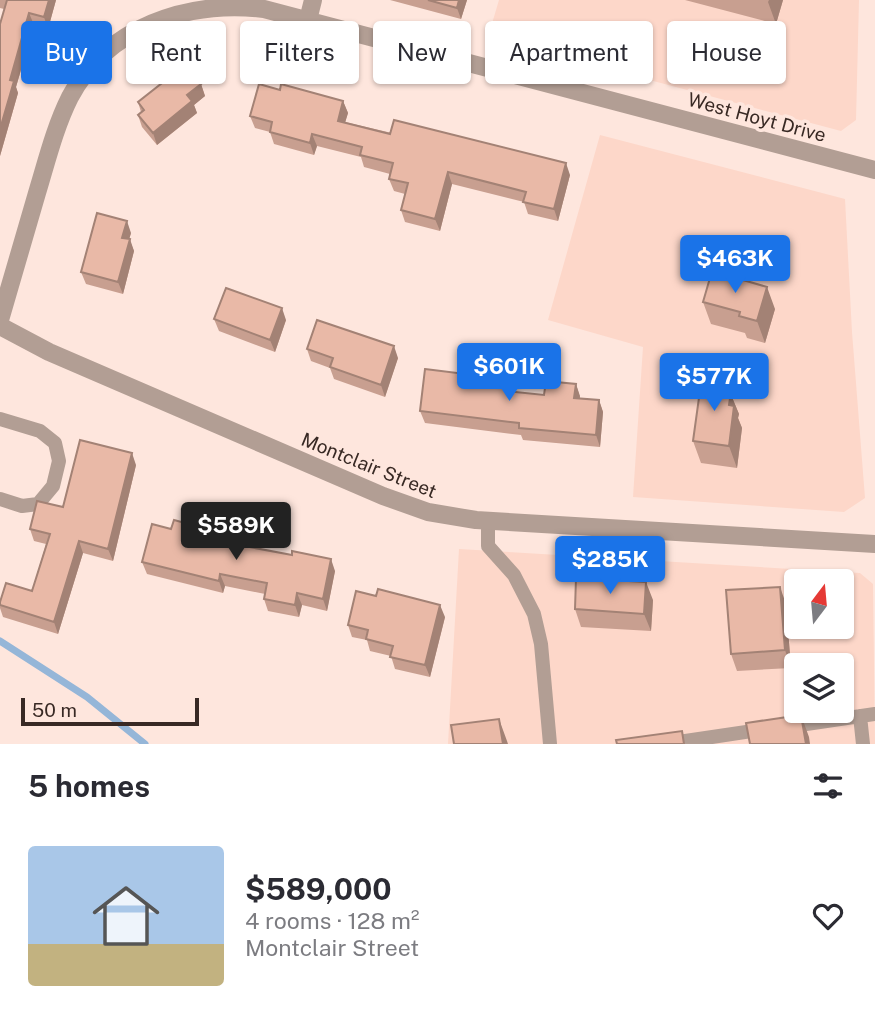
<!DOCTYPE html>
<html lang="en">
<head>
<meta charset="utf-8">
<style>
  body { margin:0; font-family:"Public Sans",sans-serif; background:#f2f2f3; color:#2b2b33; height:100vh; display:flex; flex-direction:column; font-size:26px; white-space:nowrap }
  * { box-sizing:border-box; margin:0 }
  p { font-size:23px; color:#7c7c81 }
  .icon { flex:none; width:38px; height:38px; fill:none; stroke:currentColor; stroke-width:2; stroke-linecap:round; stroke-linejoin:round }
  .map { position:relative; height:744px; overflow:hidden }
  .details { display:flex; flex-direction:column; background:#fff; flex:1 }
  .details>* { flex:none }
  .guide { position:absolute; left:21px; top:21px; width:833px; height:63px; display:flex; gap:14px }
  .needle { width:46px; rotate:16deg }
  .buttons { position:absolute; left:784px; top:569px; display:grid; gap:14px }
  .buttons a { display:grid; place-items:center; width:70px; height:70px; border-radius:7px; background:#fff; box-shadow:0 2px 5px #0004; font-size:35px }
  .scale { position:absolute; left:21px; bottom:18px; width:178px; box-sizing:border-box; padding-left:7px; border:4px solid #382924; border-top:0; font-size:19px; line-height:24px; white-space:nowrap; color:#382924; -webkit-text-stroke:5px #fee6dd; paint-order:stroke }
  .price { position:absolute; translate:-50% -60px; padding:0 16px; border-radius:7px; background:#1a73e8; color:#fff; font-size:23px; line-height:46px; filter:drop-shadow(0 2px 4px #0008) }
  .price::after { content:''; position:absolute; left:50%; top:42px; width:21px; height:16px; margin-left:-10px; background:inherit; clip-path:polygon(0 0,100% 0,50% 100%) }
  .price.current { background:#222; color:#fff }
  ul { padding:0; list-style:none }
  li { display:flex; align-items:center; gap:21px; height:175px; padding:0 28px }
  li span { display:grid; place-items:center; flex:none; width:196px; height:140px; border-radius:7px; color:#555 }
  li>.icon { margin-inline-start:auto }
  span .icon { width:84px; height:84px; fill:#fffc; stroke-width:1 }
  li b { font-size:30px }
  h2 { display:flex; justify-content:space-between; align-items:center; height:84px; padding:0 28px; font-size:30px }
  .chip { padding:0 24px; border-radius:7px; background:#fff; box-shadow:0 2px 5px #0004; font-size:24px; line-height:63px }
  .chip.current { background:#1a73e8; color:#fff }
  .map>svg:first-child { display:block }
  .built { fill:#fdd7c9; fill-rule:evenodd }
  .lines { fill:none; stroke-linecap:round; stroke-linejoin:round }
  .stream { stroke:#95b6d8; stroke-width:7 }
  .lane { stroke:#b29e94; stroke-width:14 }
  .street { stroke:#b29e94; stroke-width:18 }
  .wall { fill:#c89f90 }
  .shaded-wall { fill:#a38275 }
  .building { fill:#e9b9a7; stroke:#a38275; stroke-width:2 }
  .labels { text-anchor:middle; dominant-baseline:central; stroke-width:7; stroke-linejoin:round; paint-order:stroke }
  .street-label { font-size:19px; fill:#382924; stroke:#fee6dd }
</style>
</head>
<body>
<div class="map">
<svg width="875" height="744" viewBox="0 0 875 744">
  <rect width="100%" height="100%" fill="#fee6dd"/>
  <!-- built -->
  <path class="built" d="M499 0H859L856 120 841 131 488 37Z
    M600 135 845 199 852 332 865 498 844 512 633 497 643 347 548 320Z
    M459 549 860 573 873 584 875 744H448ZM796 581H842V626H796ZM796 665H842V710H796Z"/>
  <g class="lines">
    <!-- stream -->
    <path class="stream" d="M0 641 87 697 145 744"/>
    <!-- lane -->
    <path class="lane" d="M0 419 40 431 55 443 59 461 53 486 38 504 22 506 0 499
      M488 521V546L514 575 534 614 541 644 550 744
      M860 716 863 744
      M786 727 875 714
      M665 744 766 729"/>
    <!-- street -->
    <path class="street" d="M308 20 313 0
      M0 320C12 278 25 235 37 193 47 160 55 127 70 97 107 27 187 0 264 9L875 170
      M0 326 49 352 383 496 428 512 476 520 875 544"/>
  </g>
  <!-- wall -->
  <path class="wall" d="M0 0H56L48 29 34 25 16 87 18 93 0 156 4 9 0 8Z
    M390 0H467L461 19Z
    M685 0H783L776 24Z
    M201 84 205 96 194 105 197 113 157 145 142 127 138 115 141 112 138 102Z
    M280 90 343 101 348 113 345 122 570 175 558 221 528 214 524 202 452 184 440 231 405 222 401 210 405 194 394 191 389 179 390 174 364 167 361 157 317 146 314 155 274 144 270 132 255 128 250 116Z
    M131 233 129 239 134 251 123 294 86 284 81 272Z
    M703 302 775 309 765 343 747 338 745 333 711 324Z
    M214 319 286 320 275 352 219 331Z
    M307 349 398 358 385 397 334 379 330 368 311 361Z
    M724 378 739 414 738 418 742 428 737 468 701 463 693 441Z
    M576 384 580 398 599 400 603 412 600 447 523 440 521 435 425 423 420 411 510 391V392L544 395Z
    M136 465 113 561 83 553 58 634 3 617 0 608V602L32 591 46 544 34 541 30 529 63 507Z
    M234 544 335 571 327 611 302 605 299 617 268 611 264 599 265 594 225 586 223 593 147 574 142 562Z
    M653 600 651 631 581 627 575 609Z
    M786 604 791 668 737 671 731 654Z
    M445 617 430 677 395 669 391 656 370 651 367 640 352 637 348 625Z"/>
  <!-- shaded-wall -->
  <path class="shaded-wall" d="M49 0H56L48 29 44 17Z
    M459 0H467L461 19 457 8Z
    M769 0H783L776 24 768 2Z
    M29 13 34 25 16 87 18 93 0 156V129L10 80Z
    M201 84 205 96 194 105 197 113 157 145 153 133 187 95Z
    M343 101 348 113 342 133 338 121Z
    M312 134 317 146 314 155 310 143Z
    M566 163 570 175 558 221 554 209Z
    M448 172 452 184 440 231 435 219Z
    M127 221 131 233 126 250 122 238Z
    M130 239 134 251 123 294 118 282Z
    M767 287 775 309 765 343 757 321Z
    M282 308 286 320 275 352 270 340Z
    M394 346 398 358 385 397 381 385Z
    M724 378 739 414 738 418 742 428 737 468 729 446 723 391Z
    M506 379 510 391 509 403 505 391Z
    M576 384 580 396 578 410 574 398Z
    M599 400 603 412 600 447 596 435Z
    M132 453 136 465 113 561 108 549Z
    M230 535 235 547 228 543Z
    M79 541 83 553 58 634 54 622Z
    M331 559 335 571 327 611 323 599Z
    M220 574 225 586 223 593 219 581Z
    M646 582 653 600 651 631 644 614Z
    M780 587 786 604 791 668 785 650Z
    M297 593 302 605 299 617 295 605Z
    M440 605 445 617 430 677 425 665Z
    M801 715 809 737 810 744H806Z
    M499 719 507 741 508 744H503Z"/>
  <!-- building -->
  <path class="building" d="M7 0H49L44 17 29 13 10 80 14 81 0 129V24Z
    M428 0H459L457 8Z
    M185 65 201 84 187 95 192 101 153 133 138 115 144 110 138 102Z
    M259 84 280 90 281 84 343 101 338 121 390 134 394 120 566 163 554 209 523 202 526 192 448 172 435 219 401 210 408 183 389 179 393 163 360 155 362 147 312 134 310 143 270 132 272 122 250 116Z
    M97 213 127 221 122 238 130 239 118 282 81 272Z
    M712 271 767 287 757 321 739 316 740 312 703 302Z
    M226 288 282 308 270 340 214 319Z
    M317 320 394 346 381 385 330 367 333 358 307 349Z
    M425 369 506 379 505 391 544 395 546 381 576 384 574 398 599 400 596 435 519 428V423L420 411Z
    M702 376 724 378 723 391 731 392 729 405 734 406 729 446 693 441Z
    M80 440 132 453 108 549 79 541 54 622 0 605V602L6 583 32 591 50 534 30 529 37 501 63 507Z
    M174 520 230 535 228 543 292 555V551L331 559 323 599 297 593 295 605 264 599 267 583 220 574 219 581 142 562 152 524 171 529Z
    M576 578 646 582 644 614 575 609Z
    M780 587 785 650 731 654 726 590Z
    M378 589 440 605 425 665 390 657 393 646 366 639 368 630 348 625 356 591 376 596Z
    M801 715 806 744H750L746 723Z
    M499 719 503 744H454L451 725Z
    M682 731 684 744H617L616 740Z"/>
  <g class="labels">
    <!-- street labels -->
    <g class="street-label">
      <text transform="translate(757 117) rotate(15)">West Hoyt Drive</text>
      <text transform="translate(369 465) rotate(22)">Montclair Street</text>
    </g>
  </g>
</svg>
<div class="buttons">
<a><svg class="needle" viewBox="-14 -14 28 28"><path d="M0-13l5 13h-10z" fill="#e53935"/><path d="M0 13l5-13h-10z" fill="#7c7c81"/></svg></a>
<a><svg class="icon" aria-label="layers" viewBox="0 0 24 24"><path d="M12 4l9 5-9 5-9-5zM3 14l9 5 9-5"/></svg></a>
</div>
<div class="scale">50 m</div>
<b class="price" style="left:735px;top:295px">$463K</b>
<b class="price" style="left:509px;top:403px">$601K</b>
<b class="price" style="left:714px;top:413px">$577K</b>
<b class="price current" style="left:236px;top:562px">$589K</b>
<b class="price" style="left:610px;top:596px">$285K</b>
<div class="guide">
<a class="chip current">Buy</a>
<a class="chip">Rent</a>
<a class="chip">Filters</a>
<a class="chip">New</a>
<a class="chip">Apartment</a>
<a class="chip">House</a>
</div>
</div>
<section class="details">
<h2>5 homes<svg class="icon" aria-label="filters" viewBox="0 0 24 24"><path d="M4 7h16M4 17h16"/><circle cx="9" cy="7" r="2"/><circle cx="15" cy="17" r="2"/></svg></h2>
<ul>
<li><span style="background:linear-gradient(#a9c7e8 70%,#c2b280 0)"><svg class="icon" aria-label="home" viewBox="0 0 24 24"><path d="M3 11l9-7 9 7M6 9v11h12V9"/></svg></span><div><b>$589,000</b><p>4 rooms · 128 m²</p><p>Montclair Street</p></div><svg class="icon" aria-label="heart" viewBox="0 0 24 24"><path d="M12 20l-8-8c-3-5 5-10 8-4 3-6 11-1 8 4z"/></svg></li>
</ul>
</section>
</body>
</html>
